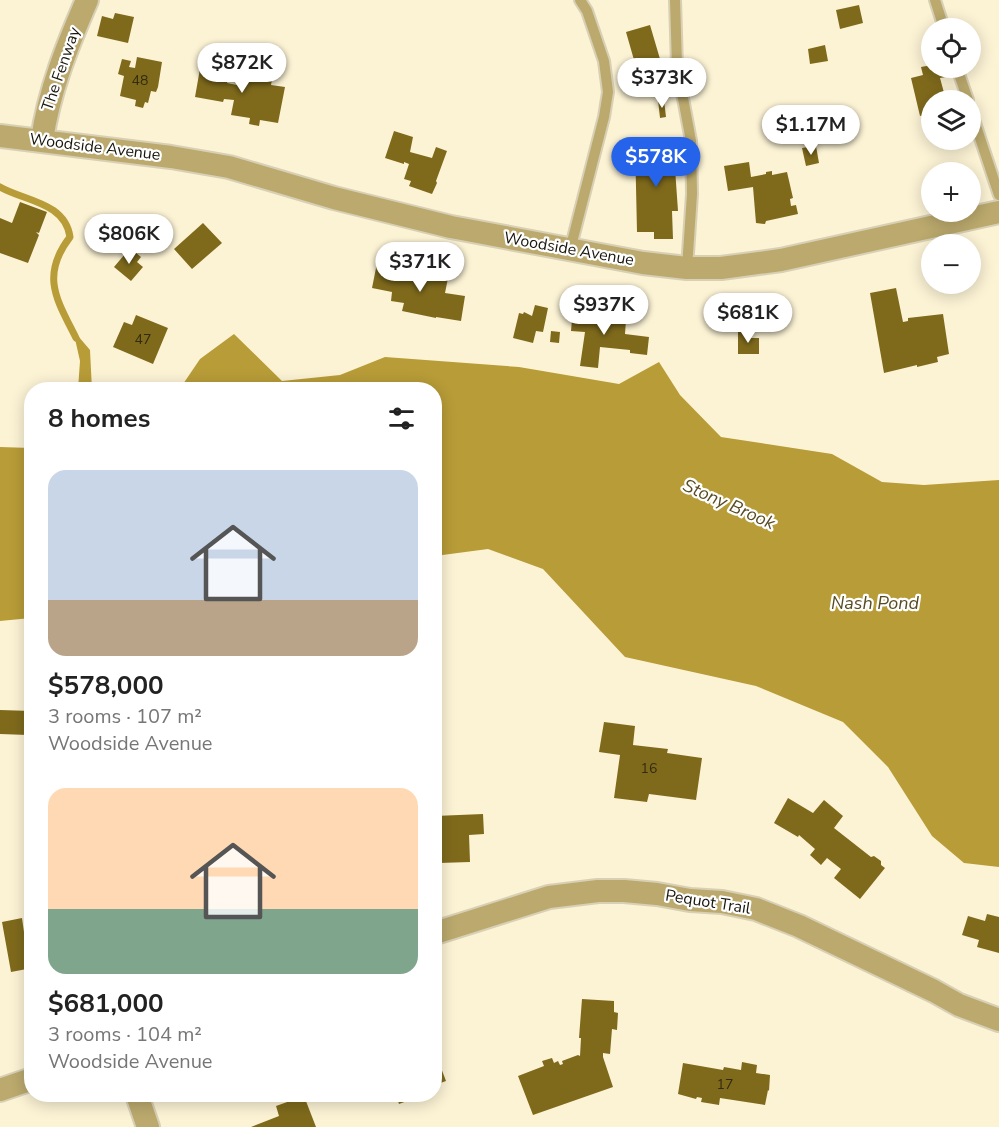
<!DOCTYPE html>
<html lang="en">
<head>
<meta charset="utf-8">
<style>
  body { margin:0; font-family:"Nunito Sans",sans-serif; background:#f6f6f6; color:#222; height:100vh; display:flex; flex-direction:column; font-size:22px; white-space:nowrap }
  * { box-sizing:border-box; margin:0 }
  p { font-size:20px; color:#767676 }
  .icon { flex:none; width:33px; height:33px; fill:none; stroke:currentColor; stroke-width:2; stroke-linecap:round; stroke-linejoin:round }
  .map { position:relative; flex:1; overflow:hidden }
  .drawer { position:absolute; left:24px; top:382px; width:418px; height:720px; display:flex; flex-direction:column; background:#fff; border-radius:24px; box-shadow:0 3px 15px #0003 }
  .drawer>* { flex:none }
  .tools { position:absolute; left:921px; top:18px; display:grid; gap:12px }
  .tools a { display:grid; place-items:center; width:60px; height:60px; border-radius:50%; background:#fff; box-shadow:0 3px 15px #0003; font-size:30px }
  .price { position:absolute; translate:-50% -51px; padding:0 14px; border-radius:21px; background:#fff; color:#222; font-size:20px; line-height:39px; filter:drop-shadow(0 2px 3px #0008) }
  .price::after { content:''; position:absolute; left:50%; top:36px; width:18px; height:14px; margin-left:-9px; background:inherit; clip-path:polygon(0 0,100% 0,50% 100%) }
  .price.current { background:#2563eb; color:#fff }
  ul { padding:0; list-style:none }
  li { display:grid; align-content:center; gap:12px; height:318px; padding:0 24px }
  li span { display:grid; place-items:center; height:186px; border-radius:18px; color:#555 }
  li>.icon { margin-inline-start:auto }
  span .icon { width:108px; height:108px; fill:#fffc; stroke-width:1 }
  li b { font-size:26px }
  h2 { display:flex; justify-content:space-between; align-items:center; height:72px; padding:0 24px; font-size:26px }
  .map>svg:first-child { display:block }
  .water { fill:#b89c38 }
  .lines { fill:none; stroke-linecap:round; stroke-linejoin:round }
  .stream { stroke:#b89c38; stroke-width:7 }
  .building { fill:#7f6a1c }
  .lane-casing { stroke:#d8d0b5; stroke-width:14 }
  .street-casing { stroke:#d8d0b5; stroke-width:26 }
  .lane { stroke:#bba96d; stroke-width:10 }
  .street { stroke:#bba96d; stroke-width:22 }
  .labels { text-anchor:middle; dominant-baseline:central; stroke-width:4.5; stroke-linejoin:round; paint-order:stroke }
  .number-label { font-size:14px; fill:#322b0f }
  .street-label { font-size:16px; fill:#19160b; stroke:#fff }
  .water-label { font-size:18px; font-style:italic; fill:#574b22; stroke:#fff }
</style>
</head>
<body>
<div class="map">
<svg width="999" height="1127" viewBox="0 0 999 1127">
  <rect width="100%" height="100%" fill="#fcf3d5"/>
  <!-- water -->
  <path class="water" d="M73 330 90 350 92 390 78 389 80 361Z
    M234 334 282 381 340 375 385 357 519 367 619 384 659 362 680 395 721 437 832 454 882 482 924 485 999 480V867L964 863 932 836 888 767 843 722 756 686 625 657 543 569 488 549 435 556V390H179L200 359Z
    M0 447 31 448V618L0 621Z"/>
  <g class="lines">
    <!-- stream -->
    <path class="stream" d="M0 187C24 201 65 202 70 237 40 276 57 300 76 338"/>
  </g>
  <!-- building -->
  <path class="building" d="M859 5 863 23 840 29 836 10Z
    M115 13 134 17 128 43 97 36 102 16 113 19Z
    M650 25 660 59 636 67 626 32Z
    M825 45 828 61 810 64 808 49Z
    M137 57 162 62 158 87 156 92 151 91 148 103 145 102 143 108 135 106 136 100 120 96 124 76 118 74 122 59 131 61 129 67 135 68Z
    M201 63 230 69 227 83 237 85 238 78 254 81 256 71 273 74 271 85 285 87 278 123 260 120 259 126 249 124 250 118 231 115 234 100 224 99 223 102 195 97Z
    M932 65V68H943L946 77 940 78 946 100H932V113L920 116 911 78 923 75 921 67Z
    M658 100H664L666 117 660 118Z
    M394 131 413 137 410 152 432 158 436 147 447 151 436 181 437 183 432 194 409 186 411 181 404 179 409 164 404 162V164L385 158Z
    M673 140 678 211H672L673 239H654V232H637L635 142Z
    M816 146 819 163 806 166 802 148Z
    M749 162 751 177 766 174V172L772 171V175L787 172 793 198 790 199 791 206 796 205 798 214 766 221 765 224 756 223 753 187 728 191 724 166Z
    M20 202 47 212 39 233 36 232 39 235 28 263 0 253V218L12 223Z
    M203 223 222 243 192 269 174 249Z
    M130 248 141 257 137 262 143 267 131 281 114 267Z
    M377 263 393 266V271L409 274 410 270 448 278 445 293 465 296 461 321 436 317V318L402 311 404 303 391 301 392 292 372 288Z
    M896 288 903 322 908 321V318L943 314 949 354 937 357 938 362 917 367V365L884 373 870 293Z
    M535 305 548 308 543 332 536 331 533 343 513 338 519 313 523 314 524 312 532 316Z
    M573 308 589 309 588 314 603 315V318H621L622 320H626L625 334 649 337 647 355 630 353V350L600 347 598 368 580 366 585 332 571 331Z
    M136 315 168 328 153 364 113 347 124 322 132 325Z
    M551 331 560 332 559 343 550 342Z
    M738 331H751V338H759V354H738Z
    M0 710 32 711V739L28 738V735L0 734Z
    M604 722 635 726 633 745 668 749 667 753 702 758 696 800 649 794 647 802 614 798 620 755 599 752Z
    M788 798 813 813 824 800 843 816 834 828 871 857 874 856 881 861V865L885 868 860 899 834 878 841 869 827 858 821 865 810 855 815 849 799 835 798 837 774 823Z
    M483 814 484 834 469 835 470 862 439 863V861L435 862V816Z
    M987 914 999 917V953L977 947 979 940 962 935 968 916 985 921Z
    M22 918 24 932 32 931V968L11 972 2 922Z
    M582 999 614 1001V1012L618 1013 617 1030 612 1029 610 1054 603 1053V1057L613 1087 533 1115 518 1076 544 1066 542 1061 552 1058 554 1063 558 1061 560 1065 563 1064 562 1061 578 1055 580 1056 581 1038H579Z
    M435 1052 446 1081 435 1085Z
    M742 1062 757 1065 756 1073 770 1075 769 1091 768 1090 765 1105 720 1098 719 1105 701 1102 702 1098 697 1097 696 1099 678 1094 683 1063 723 1070 724 1067 741 1070Z
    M396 1095H423L399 1104Z
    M304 1096 316 1127H251L279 1116 276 1106Z"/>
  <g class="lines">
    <defs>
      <path id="lane" d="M675 0 677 66 691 141 692 194 687 268
        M935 0 944 28
        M957 68 968 100
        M970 108 999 195
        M570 250 604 117 608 92 604 61 587 11 580 0"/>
      <path id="street" d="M0 136 171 157 229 167 334 198 451 227 643 263 687 268H721L781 260 999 212
        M42 140C49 91 67 46 87 0
        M435 933 549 897 598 891H624L657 894 690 900 722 902 756 909 799 926 934 991 959 1005 999 1020
        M0 1090 32 1079
        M137 1095 148 1127"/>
    </defs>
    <!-- lane casing -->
    <use href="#lane" class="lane-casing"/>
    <!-- street casing -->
    <use href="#street" class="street-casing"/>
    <!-- lane -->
    <use href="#lane" class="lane"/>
    <!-- street -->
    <use href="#street" class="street"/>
  </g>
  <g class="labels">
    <!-- number labels -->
    <g class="number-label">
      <text x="140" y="80">48</text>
      <text x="143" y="339">47</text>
      <text x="649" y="768">16</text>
      <text x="725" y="1084">17</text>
    </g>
    <!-- street labels -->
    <g class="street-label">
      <text transform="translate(61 69) rotate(-71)">The Fenway</text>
      <text transform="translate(95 147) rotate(7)">Woodside Avenue</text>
      <text transform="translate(569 249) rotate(10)">Woodside Avenue</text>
      <text transform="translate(708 902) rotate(9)">Pequot Trail</text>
    </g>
    <!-- water labels -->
    <g class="water-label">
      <text transform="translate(729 504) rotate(24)">Stony Brook</text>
      <text x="875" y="603">Nash Pond</text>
    </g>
  </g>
</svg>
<div class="tools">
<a><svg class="icon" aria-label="locate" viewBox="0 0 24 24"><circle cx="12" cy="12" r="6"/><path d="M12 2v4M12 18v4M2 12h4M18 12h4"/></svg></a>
<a><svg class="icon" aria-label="layers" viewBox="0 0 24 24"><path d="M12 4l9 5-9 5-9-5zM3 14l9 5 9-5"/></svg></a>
<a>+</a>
<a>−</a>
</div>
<b class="price" style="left:242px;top:94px">$872K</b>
<b class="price" style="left:662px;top:109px">$373K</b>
<b class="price" style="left:811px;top:156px">$1.17M</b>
<b class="price current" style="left:656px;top:188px">$578K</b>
<b class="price" style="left:129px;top:265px">$806K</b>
<b class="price" style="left:420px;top:293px">$371K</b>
<b class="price" style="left:604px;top:336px">$937K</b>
<b class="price" style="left:748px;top:344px">$681K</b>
<section class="drawer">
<h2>8 homes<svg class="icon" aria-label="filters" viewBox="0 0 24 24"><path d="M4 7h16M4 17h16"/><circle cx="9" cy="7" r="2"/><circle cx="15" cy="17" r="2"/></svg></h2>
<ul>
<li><span style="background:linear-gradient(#c9d6e8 70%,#b9a48a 0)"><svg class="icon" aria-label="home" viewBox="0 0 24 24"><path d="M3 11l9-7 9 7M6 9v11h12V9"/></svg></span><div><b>$578,000</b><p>3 rooms · 107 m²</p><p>Woodside Avenue</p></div></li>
<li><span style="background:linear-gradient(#ffd9b3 65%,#7fa58c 0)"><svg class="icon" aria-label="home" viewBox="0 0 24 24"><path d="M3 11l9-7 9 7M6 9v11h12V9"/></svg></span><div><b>$681,000</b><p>3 rooms · 104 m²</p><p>Woodside Avenue</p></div></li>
</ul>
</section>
</div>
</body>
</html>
